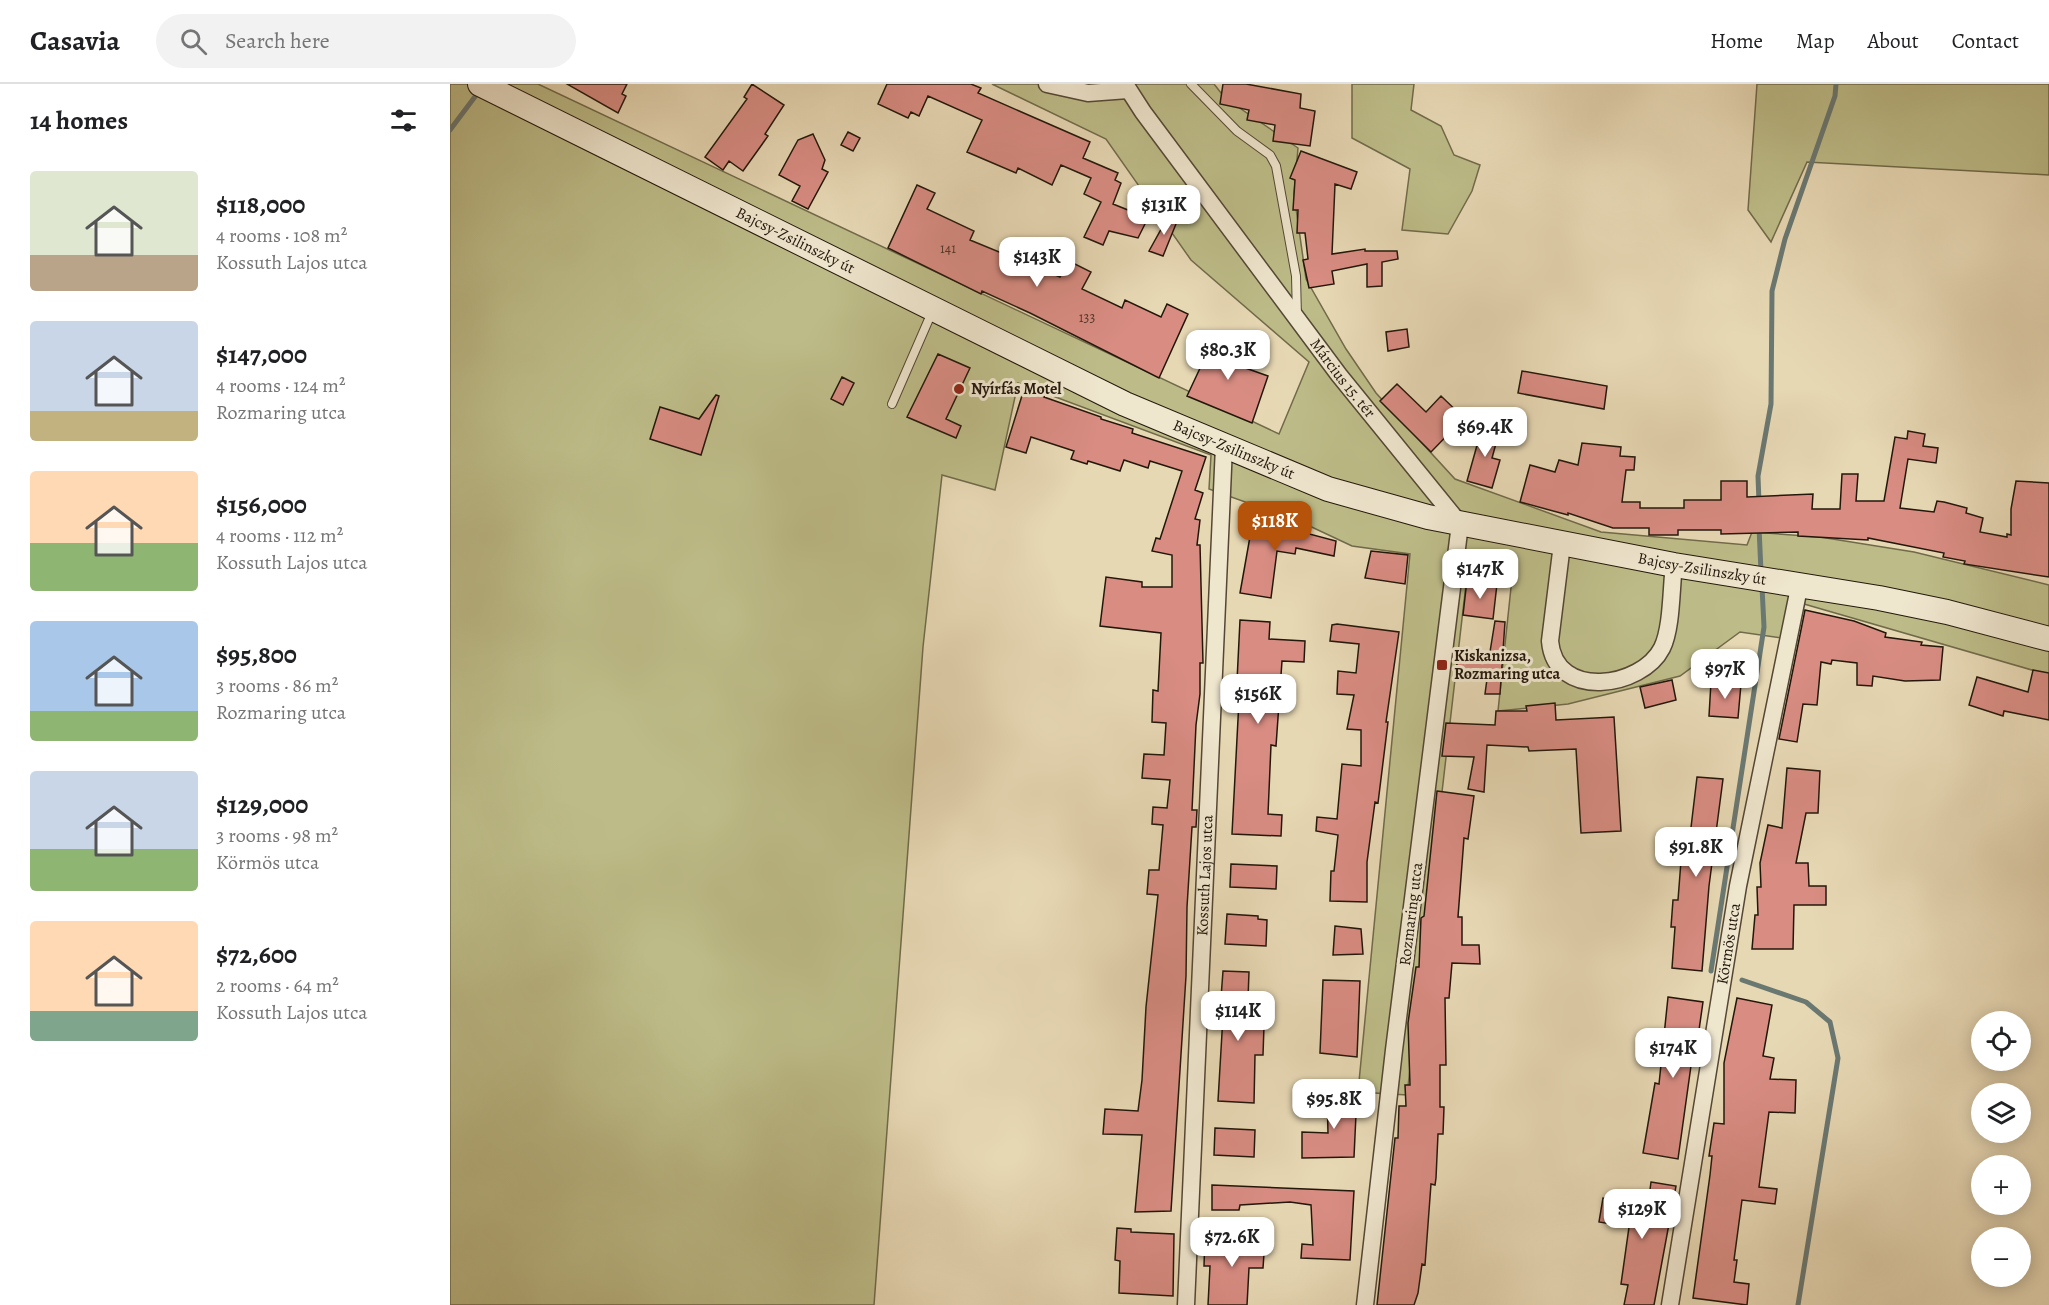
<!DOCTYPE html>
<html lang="en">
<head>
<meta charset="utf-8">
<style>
  body { margin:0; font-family:Alegreya,serif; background:#f2f2f2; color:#202124; height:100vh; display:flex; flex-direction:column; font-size:22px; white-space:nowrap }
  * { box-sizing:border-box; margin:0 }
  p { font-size:20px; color:#757577 }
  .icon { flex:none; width:33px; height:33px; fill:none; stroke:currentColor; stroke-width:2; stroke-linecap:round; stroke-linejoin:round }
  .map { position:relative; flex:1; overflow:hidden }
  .sheet { display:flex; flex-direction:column; background:#fff; width:450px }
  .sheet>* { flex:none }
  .buttons { position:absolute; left:1521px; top:927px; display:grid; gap:12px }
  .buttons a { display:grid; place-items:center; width:60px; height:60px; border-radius:50%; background:#fff; box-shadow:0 3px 15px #0003; font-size:30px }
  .price { position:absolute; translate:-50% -51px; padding:0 14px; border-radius:12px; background:#fff; color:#222; font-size:20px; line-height:39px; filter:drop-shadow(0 2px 3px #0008) }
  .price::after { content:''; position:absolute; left:50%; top:36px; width:18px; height:14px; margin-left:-9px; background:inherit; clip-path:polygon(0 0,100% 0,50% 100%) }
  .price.selected { background:#b45309; color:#fff }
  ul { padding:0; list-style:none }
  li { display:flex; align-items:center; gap:18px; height:150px; padding:0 30px }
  li span { display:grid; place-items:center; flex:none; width:168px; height:120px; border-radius:6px; color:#555 }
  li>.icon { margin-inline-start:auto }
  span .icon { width:72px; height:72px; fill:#fffc; stroke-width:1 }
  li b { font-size:26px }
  h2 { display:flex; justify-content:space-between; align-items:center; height:72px; padding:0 30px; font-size:26px }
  header { display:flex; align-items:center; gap:36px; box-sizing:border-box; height:84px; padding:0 30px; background:#fff; border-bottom:2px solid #e0e0e0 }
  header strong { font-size:28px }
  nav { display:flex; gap:33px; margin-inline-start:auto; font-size:21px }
  .search { width:420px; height:54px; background:#f2f2f2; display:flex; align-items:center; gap:15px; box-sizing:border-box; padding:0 21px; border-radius:33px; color:#757577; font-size:22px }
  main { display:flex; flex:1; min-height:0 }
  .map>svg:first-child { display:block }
  .green { fill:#bdbc88; stroke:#706a4a; stroke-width:1.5 }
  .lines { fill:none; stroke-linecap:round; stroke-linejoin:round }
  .stream { stroke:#6a7872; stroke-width:5 }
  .building { fill:#d88c82; stroke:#23170b; stroke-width:1.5 }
  .service-casing { stroke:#544735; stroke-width:10 }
  .minor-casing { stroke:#544735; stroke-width:19 }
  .secondary-casing { stroke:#23170b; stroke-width:26 }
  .service { stroke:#efe6ce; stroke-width:8 }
  .minor { stroke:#efe6ce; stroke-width:16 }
  .secondary { stroke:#efe6ce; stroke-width:24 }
  .poi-dot { fill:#8f2418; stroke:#efe6ce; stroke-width:2 }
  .labels { text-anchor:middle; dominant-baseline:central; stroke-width:6; stroke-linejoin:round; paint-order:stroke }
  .number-label { font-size:14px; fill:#503429 }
  .street-label { font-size:16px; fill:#23170b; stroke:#efe6ce }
  .poi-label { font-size:16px; font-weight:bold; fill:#23170b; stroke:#efe6ce; text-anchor:start }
</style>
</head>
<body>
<header>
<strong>Casavia</strong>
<div class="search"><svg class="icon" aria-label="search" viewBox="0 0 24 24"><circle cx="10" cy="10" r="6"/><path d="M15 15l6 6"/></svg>Search here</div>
<nav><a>Home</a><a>Map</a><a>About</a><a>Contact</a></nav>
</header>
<main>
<section class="sheet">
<h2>14 homes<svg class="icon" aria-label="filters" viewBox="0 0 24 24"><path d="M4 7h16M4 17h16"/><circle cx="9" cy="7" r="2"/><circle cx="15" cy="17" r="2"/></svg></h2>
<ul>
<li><span style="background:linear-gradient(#dfe7d0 70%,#b9a48a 0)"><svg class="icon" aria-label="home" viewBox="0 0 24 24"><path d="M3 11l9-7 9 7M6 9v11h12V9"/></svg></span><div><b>$118,000</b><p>4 rooms · 108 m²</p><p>Kossuth Lajos utca</p></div></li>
<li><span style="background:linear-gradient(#c9d6e8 75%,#c2b280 0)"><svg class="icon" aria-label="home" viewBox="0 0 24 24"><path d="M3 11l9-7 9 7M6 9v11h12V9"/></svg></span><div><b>$147,000</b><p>4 rooms · 124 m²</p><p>Rozmaring utca</p></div></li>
<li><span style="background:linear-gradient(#ffd9b3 60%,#8fb573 0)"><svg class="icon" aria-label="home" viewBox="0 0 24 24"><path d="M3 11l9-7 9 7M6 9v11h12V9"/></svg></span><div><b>$156,000</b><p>4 rooms · 112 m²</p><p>Kossuth Lajos utca</p></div></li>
<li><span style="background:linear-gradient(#a9c7e8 75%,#8fb573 0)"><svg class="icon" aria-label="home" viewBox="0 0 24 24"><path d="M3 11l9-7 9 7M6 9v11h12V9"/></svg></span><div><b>$95,800</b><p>3 rooms · 86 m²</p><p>Rozmaring utca</p></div></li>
<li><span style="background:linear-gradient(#c9d6e8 65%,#8fb573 0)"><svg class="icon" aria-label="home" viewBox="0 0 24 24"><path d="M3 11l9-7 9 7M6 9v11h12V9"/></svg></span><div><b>$129,000</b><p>3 rooms · 98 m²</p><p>Körmös utca</p></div></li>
<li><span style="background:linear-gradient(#ffd9b3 75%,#7fa58c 0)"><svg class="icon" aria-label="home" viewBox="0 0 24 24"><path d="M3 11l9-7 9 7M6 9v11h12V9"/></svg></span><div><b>$72,600</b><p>2 rooms · 64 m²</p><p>Kossuth Lajos utca</p></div></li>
</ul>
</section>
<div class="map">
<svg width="1599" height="1221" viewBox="0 0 1599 1221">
  <rect width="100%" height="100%" fill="#e7d8b4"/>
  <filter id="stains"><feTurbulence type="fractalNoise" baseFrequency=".00333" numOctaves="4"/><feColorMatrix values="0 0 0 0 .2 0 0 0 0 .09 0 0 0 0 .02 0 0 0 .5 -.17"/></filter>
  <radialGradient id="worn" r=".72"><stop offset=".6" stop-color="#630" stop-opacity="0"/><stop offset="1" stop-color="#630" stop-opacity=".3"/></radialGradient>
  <!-- green -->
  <path class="green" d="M0 0H88L829 350 859 278 741 176 656 55 542 0H764L775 14 848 64 844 110 856 195 896 265 926 309 1005 395 1151 448 1297 461 1302 448 1370 453 1464 468 1599 501V591L1354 520 1346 556 1290 548 1230 592 1118 620 1048 627 1062 494 1018 483 957 1011 908 1008 960 470 902 462 851 438 759 405 761 371 568 299 545 406 492 391 473 563 424 1221H0Z
    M902 0H964L961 26 991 42 1004 71 1030 81 1022 107 998 150 952 146 960 85 902 54Z
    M1307 0H1599V91L1357 78 1321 158 1298 126Z"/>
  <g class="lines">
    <!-- stream -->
    <path class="stream" d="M0 46 30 6
      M1309 419 1308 392 1321 320 1322 207 1335 155 1385 12 1386 0
      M1309 443 1311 488
      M1261 887 1314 543 1312 503
      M1292 896 1356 918 1380 938 1388 974 1348 1221"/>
  </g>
  <!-- building -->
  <path class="building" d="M117 0H177L172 10 176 12 168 29Z
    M302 0 334 21 315 50 318 52 293 87 279 77 273 86 255 73 297 15 294 13Z
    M437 0H521L531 4 528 9 640 58 633 74 668 89 665 96 671 99 663 120 698 134 688 154 659 147 653 161 634 153 651 118 634 110 641 94 611 81 602 101 568 84 566 89 517 68 532 36 478 12 469 32 461 28 458 34 428 20Z
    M773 0H796L851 10 850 24 865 27 860 62 823 57 825 41 797 36 799 26 770 20Z
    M398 48 410 54 403 67 391 61Z
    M363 50 375 76 372 85 378 88 358 125 342 117 350 102 329 91 348 56Z
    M851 67 907 88 901 105 885 100 882 170 915 165V167H947L948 175 932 178V202L917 203V180L882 187 884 200 859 204 853 176 858 175 855 149H847L848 126H843L845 96 840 94Z
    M467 101 485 109 477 125 524 147 520 156 610 193 619 177 641 188 632 205 672 224 675 216 711 233 717 220 738 230 709 294 580 229 532 207 531 210 438 164Z
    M719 131 728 135 713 172 699 167Z
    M957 245 959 263 938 267 936 248Z
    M767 248 796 261 787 281 818 292 802 339 737 312Z
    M488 270 520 284 496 335 511 342 506 354 457 333Z
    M1072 287 1157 302 1154 325 1068 309Z
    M392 293 404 299 393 321 381 315Z
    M947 300 976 328 991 312 1014 334 981 368 930 317Z
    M575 302 596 309 594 313 651 333V335L683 345 682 349 756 373 745 406 753 409 745 435 750 436 747 461H750L753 579H750V610L746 641 742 726H747L746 743H742L737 823 736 892 721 1127 685 1128 692 1051 653 1050 655 1025 688 1027 692 996 696 923 708 811 697 810 699 786H709L713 741 702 740 703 723 717 724 720 696 692 694 694 670 714 671 716 639 702 638 703 606 708 607 711 549 650 542 656 493 692 498V503H722V471L702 467 706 454 710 455 732 387 700 377 698 384 674 376 670 387 638 377 637 380 621 375 624 367 581 353 576 369 556 363Z
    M266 311 269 312 251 371 200 355 210 323 249 335Z
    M1033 340 1050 345 1042 374 1050 376 1042 404 1017 397Z
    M1458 347 1475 350 1473 362 1488 364 1486 379 1458 375 1450 424 1484 428 1487 417 1494 418 1517 424 1516 429 1533 434 1530 448 1557 453V450L1561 451V425L1566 397 1599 399V493L1514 480 1515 477 1493 473 1494 469 1418 454V456L1348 452V448L1271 450V446H1228V451H1199V444H1163L1118 429V431L1070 418 1080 381 1105 388 1109 376 1128 381 1132 359 1171 363 1170 372 1185 373 1184 386H1176L1172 418H1190V424H1234V416H1271V397H1297V413L1363 410 1362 425H1390L1392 390H1408L1406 417H1434L1445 353 1457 355Z
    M804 430 820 432 819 438 849 442 848 447 886 457 884 472 846 464 845 470 827 467 821 514 790 509Z
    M921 467 958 471 955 500 915 494Z
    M1017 496 1047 500 1043 535 1013 531Z
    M1355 526 1404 537 1436 549 1435 553 1472 558 1471 561 1493 563 1490 596 1455 597 1423 592 1422 602 1407 601V579L1382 576 1381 580 1371 578 1367 621 1353 620 1347 658 1329 655Z
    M790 536 820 538 819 555 855 557 854 578 832 577 826 662 821 661 818 730 832 731 831 752 782 750 790 597H787Z
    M1045 537 1055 538 1050 610H1035L1037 595 1005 590 1009 570 1039 574Z
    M887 540 949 548 936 638H938L928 719 925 718 917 778V818L880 817 881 787H884L888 751 866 747 867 733 887 735 892 680 911 682V646L897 645 904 611 887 610 888 587 906 589 909 560 880 557 882 541Z
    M1583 586 1599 589V636L1554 627 1553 632 1519 621 1527 593 1578 608Z
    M1222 596 1226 616 1195 624 1190 603Z
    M1261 598 1291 600 1288 634 1259 632Z
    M1105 619 1106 636 1164 633 1171 747 1131 749 1126 665 1079 667 1078 663 1037 661 1034 708 1018 705 1024 673 992 672 996 639 1045 641 1046 627H1077L1076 622Z
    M1337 684 1370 687 1368 729H1356L1346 779H1358L1359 802H1376V821H1344L1343 865H1302L1305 831H1308L1307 803H1311L1310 779 1318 741 1332 744Z
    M1247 693 1273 695 1259 802 1252 887 1222 884 1225 843H1221L1223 816H1228L1231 777H1237Z
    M987 707 1024 712 1018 755 1014 754 1008 833H1012V861H1029L1030 880 1002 879 999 914H995L996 981H990V1023H994L993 1050H988L986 1094 985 1101 981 1100 975 1181 972 1180 968 1209 964 1221H927L945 1054H948L949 1022H956L955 1001H960L958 939 966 883H969L971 834 974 832Z
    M781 780 827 782 826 805 780 803Z
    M777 830 808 832V835L817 836 816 862 775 860Z
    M885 842 911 845 913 870 883 871Z
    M773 887 799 888 797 942H814L813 971H805L804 1019 768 1017 774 915 771 914Z
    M873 896 910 897 907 973 870 969Z
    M1218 913 1253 918 1249 946H1246L1228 1075 1193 1069 1205 999 1209 1000Z
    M1287 914 1322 921 1313 972 1324 974 1320 995 1346 996 1345 1029 1319 1028 1309 1103 1327 1105 1325 1120 1292 1116 1284 1176H1287L1284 1198 1299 1200 1297 1221 1243 1214 1260 1091 1262 1072H1259L1264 1039 1274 1040V979Z
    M877 1008 907 1009 904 1073 852 1074V1048L878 1049Z
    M765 1044 805 1046 804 1073 764 1071Z
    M1201 1098 1226 1102 1204 1221H1174L1178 1201 1171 1200 1179 1143 1149 1138 1153 1114 1198 1121Z
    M762 1101 904 1107 900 1176 851 1174 852 1160 863 1161 861 1121 840 1118 790 1121 789 1126H762Z
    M667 1144 681 1145V1148L724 1150 723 1212 669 1209 670 1177 665 1176Z
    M755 1152 815 1155 813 1184H799L797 1221H758L760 1182H754Z"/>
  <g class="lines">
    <defs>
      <path id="service" d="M741 0 787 47 820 71 826 82 846 192 847 233
        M442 320 482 228"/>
      <g id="minor">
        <path d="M597 0 638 9 678 6"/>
        <path id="s1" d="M675 0 693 28 889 291 1010 440 944 966 915 1221"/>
        <path d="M1112 460 1100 557C1105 617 1192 604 1212 564 1222 544 1221 504 1224 481"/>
        <path id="s2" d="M736 1221 774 362"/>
        <path id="s3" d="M1220 1221 1288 802 1350 499"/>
      </g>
      <g id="secondary">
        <path id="s4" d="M30 0 675 320 878 405 978 433 1224 481 1429 514 1497 528 1599 555"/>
      </g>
    </defs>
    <!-- service casing -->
    <use href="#service" class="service-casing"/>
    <!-- minor casing -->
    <use href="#minor" class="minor-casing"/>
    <!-- secondary casing -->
    <use href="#secondary" class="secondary-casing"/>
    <!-- service -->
    <use href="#service" class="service"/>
    <!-- minor -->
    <use href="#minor" class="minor"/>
    <!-- secondary -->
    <use href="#secondary" class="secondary"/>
  </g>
  <!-- markers -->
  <g class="poi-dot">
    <circle cx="509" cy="305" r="6"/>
    <rect x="986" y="575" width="12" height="12" rx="3"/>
  </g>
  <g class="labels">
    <!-- number labels -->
    <g class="number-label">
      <text x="498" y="164">141</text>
      <text x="637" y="233">133</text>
    </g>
    <!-- street labels -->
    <g class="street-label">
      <text stroke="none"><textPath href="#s4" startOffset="352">Bajcsy-Zsilinszky út</textPath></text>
      <text stroke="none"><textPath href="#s1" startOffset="366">Március 15. tér</textPath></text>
      <text stroke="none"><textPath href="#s4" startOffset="838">Bajcsy-Zsilinszky út</textPath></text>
      <text stroke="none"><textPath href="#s4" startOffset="1323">Bajcsy-Zsilinszky út</textPath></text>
      <text stroke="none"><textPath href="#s2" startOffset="430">Kossuth Lajos utca</textPath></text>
      <text transform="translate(961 830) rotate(-83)">Rozmaring utca</text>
      <text stroke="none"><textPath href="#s3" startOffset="366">Körmös utca</textPath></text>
    </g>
    <!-- poi labels -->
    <g class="poi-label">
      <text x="521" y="305">Nyírfás Motel</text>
      <text x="1004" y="572">Kiskanizsa,<tspan x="1004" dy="18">Rozmaring utca</tspan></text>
    </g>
  </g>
  <rect width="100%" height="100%" filter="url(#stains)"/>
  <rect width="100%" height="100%" fill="url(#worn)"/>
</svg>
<div class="buttons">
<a><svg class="icon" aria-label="locate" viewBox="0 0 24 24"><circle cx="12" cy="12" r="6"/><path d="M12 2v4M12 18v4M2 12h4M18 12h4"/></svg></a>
<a><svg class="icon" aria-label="layers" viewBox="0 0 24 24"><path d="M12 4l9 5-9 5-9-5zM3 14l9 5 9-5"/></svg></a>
<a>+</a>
<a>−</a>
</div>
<b class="price" style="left:714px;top:152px">$131K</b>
<b class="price" style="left:587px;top:204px">$143K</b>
<b class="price" style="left:778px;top:297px">$80.3K</b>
<b class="price" style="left:1035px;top:374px">$69.4K</b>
<b class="price selected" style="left:825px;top:468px">$118K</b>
<b class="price" style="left:1030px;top:516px">$147K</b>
<b class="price" style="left:1275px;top:616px">$97K</b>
<b class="price" style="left:808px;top:641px">$156K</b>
<b class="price" style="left:1246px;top:794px">$91.8K</b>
<b class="price" style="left:788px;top:958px">$114K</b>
<b class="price" style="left:1223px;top:995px">$174K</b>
<b class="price" style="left:884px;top:1046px">$95.8K</b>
<b class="price" style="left:1192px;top:1156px">$129K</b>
<b class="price" style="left:782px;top:1184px">$72.6K</b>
</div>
</main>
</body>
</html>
